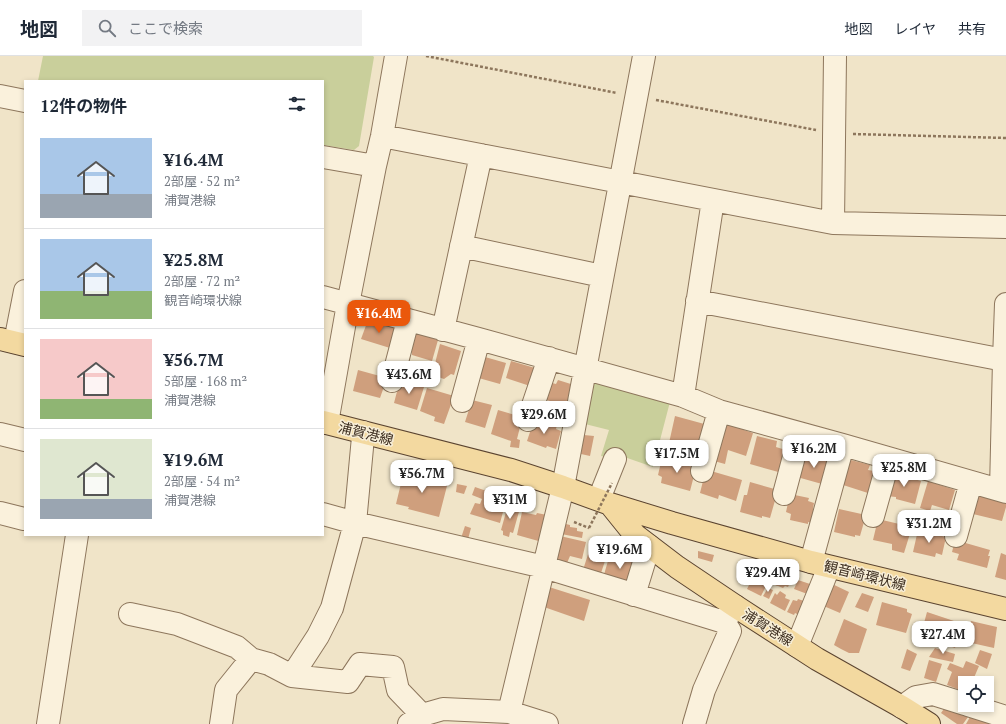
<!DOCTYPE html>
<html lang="ja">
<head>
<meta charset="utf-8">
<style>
  body { margin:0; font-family:"PT Serif","Noto Sans JP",serif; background:#f2f2f3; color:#1f2937; height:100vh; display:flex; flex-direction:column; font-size:15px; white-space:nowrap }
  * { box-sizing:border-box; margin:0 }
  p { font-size:13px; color:#747a83 }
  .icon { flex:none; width:22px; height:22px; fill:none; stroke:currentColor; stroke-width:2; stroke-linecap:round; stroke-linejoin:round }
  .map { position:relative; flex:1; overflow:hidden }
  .sheet { position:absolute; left:24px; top:24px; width:300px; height:456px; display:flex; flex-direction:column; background:#fff; border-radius:0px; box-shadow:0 2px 6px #0003 }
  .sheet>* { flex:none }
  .buttons { position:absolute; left:958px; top:620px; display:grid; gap:8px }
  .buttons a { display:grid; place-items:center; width:36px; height:36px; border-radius:0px; background:#fff; box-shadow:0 2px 6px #0003; font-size:20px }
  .price { position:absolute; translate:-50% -34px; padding:0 9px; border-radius:8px; background:#fff; color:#222; font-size:13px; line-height:26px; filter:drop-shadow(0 1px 2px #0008) }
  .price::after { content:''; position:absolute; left:50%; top:24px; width:12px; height:9px; margin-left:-6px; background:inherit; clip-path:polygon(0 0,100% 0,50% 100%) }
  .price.active { background:#ea580c; color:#fff }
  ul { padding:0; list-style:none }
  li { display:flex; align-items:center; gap:12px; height:100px; padding:0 16px }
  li+li { border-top:1px solid #e0e1e3 }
  li span { display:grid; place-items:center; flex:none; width:112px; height:80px; border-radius:0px; color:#555 }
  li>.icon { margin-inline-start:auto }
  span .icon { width:48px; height:48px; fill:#fffc; stroke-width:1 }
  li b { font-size:17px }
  h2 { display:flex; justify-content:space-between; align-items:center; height:48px; padding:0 16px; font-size:17px }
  header { display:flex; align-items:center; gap:24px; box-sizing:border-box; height:56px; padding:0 20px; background:#fff; border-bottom:1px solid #e0e1e3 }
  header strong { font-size:19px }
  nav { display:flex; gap:22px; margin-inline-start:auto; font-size:14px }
  .search { width:280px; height:36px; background:#f2f2f3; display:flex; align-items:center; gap:10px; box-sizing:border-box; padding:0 14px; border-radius:0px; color:#747a83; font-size:15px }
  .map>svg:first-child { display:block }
  .green { fill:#c9cf9b }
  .building { fill:#cf9f7d }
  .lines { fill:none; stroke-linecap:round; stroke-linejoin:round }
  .minor-casing { stroke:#8d765c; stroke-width:24 }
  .major-casing { stroke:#5b4430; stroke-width:24 }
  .path { stroke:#8d765c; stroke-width:2.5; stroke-dasharray:3 2; stroke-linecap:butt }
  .minor { stroke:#faf1dc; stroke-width:22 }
  .major { stroke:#f3d9a0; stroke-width:22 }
  .path-bridge { stroke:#8d765c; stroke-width:2.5; stroke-dasharray:3 2; stroke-linecap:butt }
  .labels { text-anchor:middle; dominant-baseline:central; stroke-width:3; stroke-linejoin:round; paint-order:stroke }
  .street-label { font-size:14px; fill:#3d2e20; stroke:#f7eed8 }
</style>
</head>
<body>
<header>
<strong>地図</strong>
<div class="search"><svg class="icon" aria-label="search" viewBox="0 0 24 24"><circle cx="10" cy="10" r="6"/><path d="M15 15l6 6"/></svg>ここで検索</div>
<nav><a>地図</a><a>レイヤ</a><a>共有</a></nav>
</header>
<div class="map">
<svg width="1006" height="668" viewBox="0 0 1006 668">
  <rect width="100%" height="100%" fill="#f0e4c8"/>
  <!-- green -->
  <path class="green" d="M43 0H373L374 1 359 90 354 94 323 89V25H38Z
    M593 322 671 342 653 411 613 397 609 402 601 400 609 374 585 368Z"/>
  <!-- building -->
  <path class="building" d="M368 264 396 272 390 292 361 283Z
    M414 276 438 284 432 305 412 299V296L409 294Z
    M440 288 461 295 454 319 451 318 444 323 432 319Z
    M485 301 506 307 500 328 475 321Z
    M511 305 535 312 530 330 506 322Z
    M358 314 387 322 380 342 353 335Z
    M400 324 424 331 417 354 394 347Z
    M558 324 574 329 567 350 543 343 548 326 556 328Z
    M427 332 454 340 444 368 434 365 435 361 420 355Z
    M472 344 492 349 485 372 465 366Z
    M498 354 515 359 514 362 520 363 519 370 520 371 517 383 520 384 519 392 510 391 511 385 491 378Z
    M675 360 708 369 701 396 669 387Z
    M539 364 557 369 556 373 561 375 556 393 547 390 546 392 527 385 533 367Z
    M726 364 745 369 744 374 753 377 746 400 728 394 725 408 714 405Z
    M584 379 594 380 590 400 581 398Z
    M757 380 777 385 776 391 789 395 782 417 750 408Z
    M812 398 830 404 822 428 797 421 803 400 811 402Z
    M662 402 696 412 690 435 661 427 662 421 658 419Z
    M847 403 870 409 868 414 874 415 871 429V438L840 428Z
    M404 415 448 426 439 461 408 453 409 451 396 448Z
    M711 415 742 424 736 445 719 439 718 443 700 437 705 417Z
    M893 417 921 425 915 448 896 443V441L886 440Z
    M928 425 955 434 949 454 932 449 930 455 920 452Z
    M750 426 778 434 770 462 762 460V462L740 456 744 439H747Z
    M457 428 467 430 464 438 456 436Z
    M475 431 501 440V443L506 445 500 467 470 458 475 447 480 448 482 443 472 439Z
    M977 436 1006 444V451L1002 465 973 458Z
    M790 438 809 442 808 445 814 447 813 453 817 454 814 468 808 466V468L790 464 791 458 786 456Z
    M512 443 522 447 520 451 511 448Z
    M508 449 520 452 513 477 510 476 509 481 503 479V475L501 474Z
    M839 453 866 459 860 480 855 479V481L834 476Z
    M522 456 536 459 537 457 547 459 542 486 517 479Z
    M878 463 912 471 904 497 892 494V488L873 484Z
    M558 466 570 469V471L577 472V475L583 476 582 482 556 477Z
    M465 470 471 472 467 487 460 485Z
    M918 474 946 481 942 499 936 497 935 501 913 496Z
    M560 480 586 486 582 503 570 500 567 507 557 504Z
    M955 484 990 494 988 500H990L987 512 957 504 959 498 952 496Z
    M591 489 608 496 600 520 583 514Z
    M698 495 714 499 712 506 698 502Z
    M1001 497 1006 499V524L995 521Z
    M610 498 638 507 631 531 603 522Z
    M754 508 759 512 760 510 768 513V516L772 517 769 525 754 520 755 517H751Z
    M781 515 786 518V521L791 524 788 531 785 530 783 532 778 530H777L771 527 776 517 779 518Z
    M752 523 766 530 761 540 747 533Z
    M798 524 813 529 810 539 794 533Z
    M828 526 849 536 840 557 819 548Z
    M549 531 590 544 584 565 544 551Z
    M768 532 773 534 769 543 763 540Z
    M780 535 786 539 785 542 790 544 785 555 770 547 775 537 777 539Z
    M862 537 874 541 868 556 855 551Z
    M798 543 807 546 803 561 795 557 794 559 787 556 793 544 797 545Z
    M882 546 907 553V556L912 558 906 577 876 569Z
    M927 556 963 568 955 592 923 581 928 566 924 567Z
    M844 563 867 573 859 597H849L841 593 834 589Z
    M971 565 997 571 994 592 967 586Z
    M935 592 955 598 953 606 929 601Z
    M907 593 917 598 910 615 901 612Z
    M980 594 992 598 987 613 975 607Z
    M929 604 942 608 936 626 924 622Z
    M966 605 979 610 973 624 981 627H965V636L947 629 952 616 947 613 950 607 963 612Z
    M946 650 956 653 968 661 963 668H957L941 657Z
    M970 661 991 668H966Z"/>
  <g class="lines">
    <defs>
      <path id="minor" d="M0 40 25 45
        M382 80 833 167 1006 171
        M323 101 375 110
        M833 167 835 0
        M461 190 602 220
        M323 241 479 283 683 340 719 355 843 389 1006 436
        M697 245 1004 304
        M443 274 481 99
        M15 286 25 235
        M392 325 408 264
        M683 340 713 144
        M462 345 479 283
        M528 364 549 302
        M327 367 348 248 375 110 382 80 396 0
        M0 378 25 384
        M702 415 719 355
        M1001 434 1004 304 1006 248
        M784 438 800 378
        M599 443 615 403
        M0 457 24 463
        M323 458 355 467 544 511 724 566 735 550
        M873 460 889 403
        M956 480 971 426
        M811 506 843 389
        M634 539 649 490
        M130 558 177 568 237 591 251 603 269 608 292 620 348 626 360 608 393 611 398 634 422 659
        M797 590 829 511
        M292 620 318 580 332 552 355 467 363 381V376
        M968 649 1006 661
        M902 651 916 641 933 638 965 648
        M509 656 563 431 644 0
        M48 668 77 479
        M221 668 226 634 251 603
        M409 668 422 659 443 653 509 656 547 668
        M694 668 704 634 730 575 724 566"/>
      <path id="major" d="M0 283 25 289
        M323 366 511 414 563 431 610 448 672 467 811 506 1006 553
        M610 448 635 479 677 511 735 550 817 603 902 651 929 668"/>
    </defs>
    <!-- minor casing -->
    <use href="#minor" class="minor-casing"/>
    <!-- major casing -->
    <use href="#major" class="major-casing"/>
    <!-- path -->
    <path class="path" d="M426 0 617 37
      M656 44 816 74
      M853 78 1006 82
      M574 466 589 472"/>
    <!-- minor -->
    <use href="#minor" class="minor"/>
    <!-- major -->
    <use href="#major" class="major"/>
    <!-- path-bridge -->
    <path class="path-bridge" d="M589 472 612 427"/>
  </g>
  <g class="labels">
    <!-- street labels -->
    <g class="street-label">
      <text transform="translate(366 377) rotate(14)">浦賀港線</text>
      <text transform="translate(865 519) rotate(14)">観音崎環状線</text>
      <text transform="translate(768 571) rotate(32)">浦賀港線</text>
    </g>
  </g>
</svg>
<div class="buttons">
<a><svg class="icon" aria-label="locate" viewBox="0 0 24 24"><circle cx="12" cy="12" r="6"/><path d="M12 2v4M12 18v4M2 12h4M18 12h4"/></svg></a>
</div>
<b class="price active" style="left:379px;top:278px">¥16.4M</b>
<b class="price" style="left:409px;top:339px">¥43.6M</b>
<b class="price" style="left:544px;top:379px">¥29.6M</b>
<b class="price" style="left:814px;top:413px">¥16.2M</b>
<b class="price" style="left:677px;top:418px">¥17.5M</b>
<b class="price" style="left:904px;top:432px">¥25.8M</b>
<b class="price" style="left:422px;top:438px">¥56.7M</b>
<b class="price" style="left:510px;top:464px">¥31M</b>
<b class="price" style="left:929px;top:488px">¥31.2M</b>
<b class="price" style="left:620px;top:514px">¥19.6M</b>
<b class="price" style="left:768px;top:537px">¥29.4M</b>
<b class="price" style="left:943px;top:599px">¥27.4M</b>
<section class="sheet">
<h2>12件の物件<svg class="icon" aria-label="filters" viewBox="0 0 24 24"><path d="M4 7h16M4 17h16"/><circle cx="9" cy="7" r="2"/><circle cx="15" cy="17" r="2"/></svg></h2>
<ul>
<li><span style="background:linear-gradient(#a9c7e8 70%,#9aa5b1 0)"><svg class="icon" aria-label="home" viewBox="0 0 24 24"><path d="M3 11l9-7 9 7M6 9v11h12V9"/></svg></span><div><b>¥16.4M</b><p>2部屋 · 52 m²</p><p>浦賀港線</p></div></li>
<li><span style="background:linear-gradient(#a9c7e8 65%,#8fb573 0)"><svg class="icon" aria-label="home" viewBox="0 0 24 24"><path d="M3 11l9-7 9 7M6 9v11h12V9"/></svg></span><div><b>¥25.8M</b><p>2部屋 · 72 m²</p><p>観音崎環状線</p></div></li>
<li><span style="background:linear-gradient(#f6c9c9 75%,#8fb573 0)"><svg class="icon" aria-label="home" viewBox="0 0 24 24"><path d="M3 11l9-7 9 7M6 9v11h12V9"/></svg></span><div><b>¥56.7M</b><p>5部屋 · 168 m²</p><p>浦賀港線</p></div></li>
<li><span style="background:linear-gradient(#dfe7d0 75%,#9aa5b1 0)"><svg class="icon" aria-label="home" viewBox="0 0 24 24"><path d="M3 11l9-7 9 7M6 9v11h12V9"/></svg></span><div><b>¥19.6M</b><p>2部屋 · 54 m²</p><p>浦賀港線</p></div></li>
</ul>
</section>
</div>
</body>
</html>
